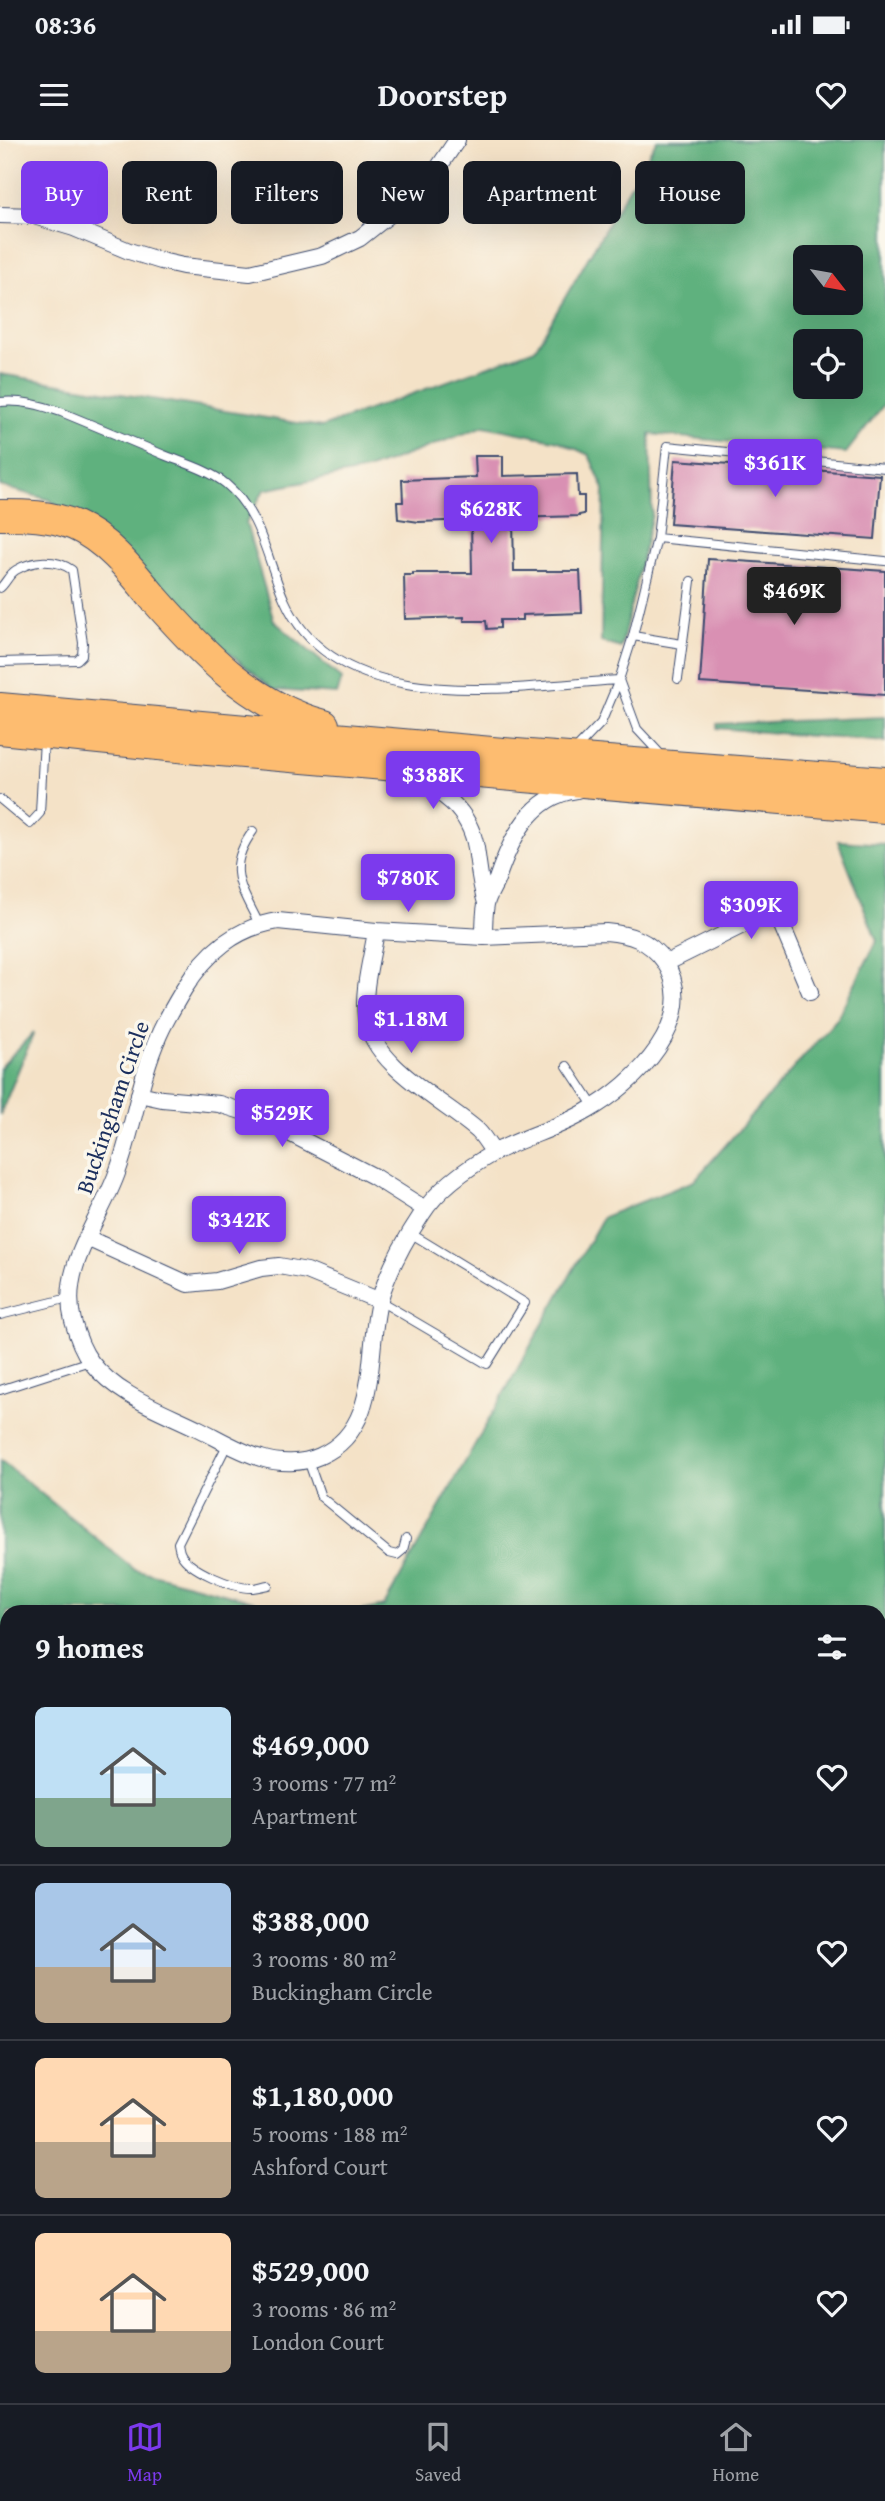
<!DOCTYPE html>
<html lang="en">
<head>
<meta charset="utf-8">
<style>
  body { margin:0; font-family:"Gentium Book Plus",serif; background:#242831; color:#f1f3f6; height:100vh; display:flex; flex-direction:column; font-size:26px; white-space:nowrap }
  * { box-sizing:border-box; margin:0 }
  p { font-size:23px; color:#9ea1a6 }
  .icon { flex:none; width:38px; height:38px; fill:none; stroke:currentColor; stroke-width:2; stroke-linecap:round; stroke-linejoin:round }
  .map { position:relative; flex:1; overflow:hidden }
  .drawer { position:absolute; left:0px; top:1465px; width:886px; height:800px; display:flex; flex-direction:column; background:#171b24; border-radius:21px 21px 0 0; box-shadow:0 7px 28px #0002 }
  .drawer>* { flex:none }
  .hud { position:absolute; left:21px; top:21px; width:844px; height:63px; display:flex; gap:14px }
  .needle { width:46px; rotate:121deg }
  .tools { position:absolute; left:793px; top:105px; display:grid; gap:14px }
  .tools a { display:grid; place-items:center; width:70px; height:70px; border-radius:10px; background:#171b24; box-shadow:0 7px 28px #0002; font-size:35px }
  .price { position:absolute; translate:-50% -60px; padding:0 16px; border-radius:7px; background:#7c3aed; color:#fff; font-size:23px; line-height:46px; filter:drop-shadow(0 2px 4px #0008) }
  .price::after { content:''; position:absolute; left:50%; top:42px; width:21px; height:16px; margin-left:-10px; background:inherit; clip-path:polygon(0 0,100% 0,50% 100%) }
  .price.current { background:#222; color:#fff }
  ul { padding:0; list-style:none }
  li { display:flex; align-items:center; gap:21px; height:175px; padding:0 35px }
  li+li { border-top:2px solid #363941 }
  li span { display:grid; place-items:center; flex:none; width:196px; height:140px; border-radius:10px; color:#555 }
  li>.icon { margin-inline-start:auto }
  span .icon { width:84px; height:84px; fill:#fffc; stroke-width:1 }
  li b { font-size:30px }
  h2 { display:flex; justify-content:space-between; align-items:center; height:84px; padding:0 35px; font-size:30px }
  .pill { padding:0 24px; border-radius:10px; background:#171b24; box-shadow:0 7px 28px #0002; font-size:24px; line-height:63px }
  .pill.current { background:#7c3aed; color:#fff }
  .status { display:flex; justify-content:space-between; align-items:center; height:49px; padding:0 35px; background:#171b24; direction:ltr }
  .status svg { height:19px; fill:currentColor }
  header { display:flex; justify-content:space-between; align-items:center; height:91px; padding:0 35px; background:#171b24; font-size:32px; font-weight:600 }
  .tab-bar { display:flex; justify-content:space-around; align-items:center; height:98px; border-top:2px solid #363941; background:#171b24; font-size:19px; color:#9ea1a6 }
  .tab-bar a { display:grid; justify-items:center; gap:4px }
  .tab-bar .current { color:#7c3aed }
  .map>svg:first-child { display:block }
  .forest { fill:#5eb17e; stroke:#3c706e; stroke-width:2; fill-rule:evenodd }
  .building { fill:#d990b3 }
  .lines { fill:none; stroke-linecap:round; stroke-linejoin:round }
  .lane-casing { stroke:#3c4a6e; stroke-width:10 }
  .street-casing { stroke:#3c4a6e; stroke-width:18 }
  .highway-casing { stroke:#3c4a6e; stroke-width:32 }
  .lane { stroke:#fff; stroke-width:8 }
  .street { stroke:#fff; stroke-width:16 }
  .highway { stroke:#fdbc6f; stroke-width:30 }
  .labels { text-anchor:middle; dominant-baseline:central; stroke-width:7; stroke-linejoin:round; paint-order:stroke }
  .street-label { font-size:23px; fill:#1b2f5e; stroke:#fbf7ec }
</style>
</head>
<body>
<div class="status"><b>08:36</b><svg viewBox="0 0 49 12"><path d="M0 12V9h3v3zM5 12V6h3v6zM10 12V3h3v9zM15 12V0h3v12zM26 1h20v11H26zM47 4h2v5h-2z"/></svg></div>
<header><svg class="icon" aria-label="menu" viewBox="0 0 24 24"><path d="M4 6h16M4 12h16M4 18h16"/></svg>Doorstep<svg class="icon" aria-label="heart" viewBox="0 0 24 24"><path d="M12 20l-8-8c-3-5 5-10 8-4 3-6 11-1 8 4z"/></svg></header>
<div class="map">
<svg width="885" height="2263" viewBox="0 0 885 2263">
  <rect width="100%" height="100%" fill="#fbf7ec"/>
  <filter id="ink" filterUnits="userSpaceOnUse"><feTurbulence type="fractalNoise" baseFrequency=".0143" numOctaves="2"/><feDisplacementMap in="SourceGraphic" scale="14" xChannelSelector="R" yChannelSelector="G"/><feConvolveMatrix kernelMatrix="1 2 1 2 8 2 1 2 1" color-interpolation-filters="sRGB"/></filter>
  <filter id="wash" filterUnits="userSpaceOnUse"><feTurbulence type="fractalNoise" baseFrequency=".00686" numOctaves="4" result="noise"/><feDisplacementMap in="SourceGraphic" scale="28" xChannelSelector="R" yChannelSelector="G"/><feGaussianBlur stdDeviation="1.57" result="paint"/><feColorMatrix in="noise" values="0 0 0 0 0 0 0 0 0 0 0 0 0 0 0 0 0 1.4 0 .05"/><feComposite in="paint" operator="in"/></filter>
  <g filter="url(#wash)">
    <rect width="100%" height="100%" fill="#f4e2c7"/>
    <!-- forest -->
    <path class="forest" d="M657 0H885V263L846 313 650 294 652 375 621 508 601 502 604 349 589 315 559 301 484 286 367 330 264 350 246 383 274 481 342 539 337 554 273 550 50 360 0 346V234L322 287 535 209ZM805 117H850V163H805ZM805 201H850V247H805Z
      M885 577V602L717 588V584Z
      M838 701 885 704V2101L882 2092 878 2090V1472H356L384 1466 603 1077 694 1041 836 880 877 801Z
      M34 892 0 975V928Z
      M0 1320 134 1429 293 1472H7V2258H263L261 2263H0Z
      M885 2187V2263H849L851 2258H878L879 2201Z"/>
    <g id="blocks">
      <!-- building -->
      <path class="building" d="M475 316H503V336L577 334 578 356H584V374L579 375V376L513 378 514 431H580L582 473 522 475V480H500V488L487 489 486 481H464V477L405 479 404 435H413V433H472L471 380 419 382 398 379 397 362H403L402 340 476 337Z
        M675 320 880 335 875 399 670 384Z
        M708 419 885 431V555L700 543Z"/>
    </g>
  </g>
  <g filter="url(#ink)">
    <use href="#blocks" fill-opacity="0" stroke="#3c4a6e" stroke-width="2"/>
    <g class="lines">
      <defs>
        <path id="lane" d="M0 262C22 260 40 265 61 272 95 286 129 300 164 315 184 323 209 330 226 344 262 374 267 422 285 461 338 580 516 546 619 540
          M657 398 885 421
          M0 448C6 443 9 434 16 430 33 420 55 418 72 430L83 503 82 515 77 520 0 522
          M633 496 682 504
          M678 539 691 441
          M619 540 637 589 664 618
          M575 610 601 583 619 540 633 496 657 398 667 306 885 328
          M0 659 30 684 40 673 44 599
          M253 691C225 729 241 747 259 784
          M567 926 594 967
          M380 1161 487 1224 525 1163 410 1093
          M0 1175 69 1158
          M0 1250 90 1221
          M228 1303 178 1403C179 1407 179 1411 181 1414 189 1430 233 1448 251 1448 257 1448 262 1446 268 1445
          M308 1320 321 1357 389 1413 397 1415 403 1410 406 1399
          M878 2108 885 2111
          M545 2258 555 2263
          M732 2258 743 2263"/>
        <path id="street" d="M0 75 34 76 74 88 129 111 161 121 183 126 250 133 322 116 360 98 417 53 432 37 457 0
          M406 638C441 647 470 671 476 708 479 728 480 744 486 763
          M278 781 376 791 484 797 606 792C630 794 649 800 664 821 703 879 634 945 587 971 559 988 526 996 497 1011 470 1026 439 1047 422 1074 404 1101 388 1130 379 1162 366 1214 381 1289 320 1316 302 1324 280 1324 261 1318 240 1312 219 1299 199 1289 163 1271 117 1256 91 1222 82 1210 77 1196 73 1181 59 1127 100 1081 117 1033 134 988 139 939 159 895 166 879 175 864 184 849 207 812 235 788 278 781Z
          M376 791C372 818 362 849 366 877 373 927 443 960 478 991 484 997 489 1006 494 1013
          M484 797C484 786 484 775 486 764 488 755 494 747 497 739 511 699 530 656 577 650
          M666 823 775 769 810 852
          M139 954 162 959 219 964 254 975 373 1036 425 1069
          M87 1098 188 1144 217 1141 261 1128 279 1126 307 1131 380 1161
          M878 2167 885 2153
          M832 2263 835 2258"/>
        <path id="highway" d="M0 375C25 375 50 375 74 385 106 399 130 429 152 456 201 512 250 565 324 585
          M0 568 503 613 885 642
          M0 589 208 610 885 668"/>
      </defs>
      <!-- lane casing -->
      <use href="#lane" class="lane-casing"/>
      <!-- street casing -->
      <use href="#street" class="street-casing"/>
      <!-- highway casing -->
      <use href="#highway" class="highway-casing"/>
      <!-- lane -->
      <use href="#lane" class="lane"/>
      <!-- street -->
      <use href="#street" class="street"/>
      <!-- highway -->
      <use href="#highway" class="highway"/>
    </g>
  </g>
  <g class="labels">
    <!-- street labels -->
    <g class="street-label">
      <text transform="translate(112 967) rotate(-71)">Buckingham Circle</text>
    </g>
  </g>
</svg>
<div class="tools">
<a><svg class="needle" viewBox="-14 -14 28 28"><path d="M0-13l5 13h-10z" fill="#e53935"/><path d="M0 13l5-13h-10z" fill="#9ea1a6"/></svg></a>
<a><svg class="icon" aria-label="locate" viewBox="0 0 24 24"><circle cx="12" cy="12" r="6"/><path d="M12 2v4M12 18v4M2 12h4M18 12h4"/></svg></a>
</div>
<b class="price" style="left:775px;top:359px">$361K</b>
<b class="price" style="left:491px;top:405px">$628K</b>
<b class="price current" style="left:794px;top:487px">$469K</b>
<b class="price" style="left:433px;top:671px">$388K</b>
<b class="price" style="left:408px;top:774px">$780K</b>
<b class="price" style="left:751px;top:801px">$309K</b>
<b class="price" style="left:411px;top:915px">$1.18M</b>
<b class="price" style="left:282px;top:1009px">$529K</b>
<b class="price" style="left:239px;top:1116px">$342K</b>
<div class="hud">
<a class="pill current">Buy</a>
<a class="pill">Rent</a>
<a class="pill">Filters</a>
<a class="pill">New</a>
<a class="pill">Apartment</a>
<a class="pill">House</a>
</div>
<section class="drawer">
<h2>9 homes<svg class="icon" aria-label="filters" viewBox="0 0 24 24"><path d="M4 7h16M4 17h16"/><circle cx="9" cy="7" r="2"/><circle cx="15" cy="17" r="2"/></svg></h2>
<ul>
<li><span style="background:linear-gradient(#bfe0f5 65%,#7fa58c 0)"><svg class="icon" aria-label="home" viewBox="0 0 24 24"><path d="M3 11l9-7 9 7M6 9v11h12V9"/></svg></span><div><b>$469,000</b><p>3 rooms · 77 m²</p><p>Apartment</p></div><svg class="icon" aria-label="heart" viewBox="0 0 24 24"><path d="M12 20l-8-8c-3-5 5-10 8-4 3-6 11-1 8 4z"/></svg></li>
<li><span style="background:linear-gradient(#a9c7e8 60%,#b9a48a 0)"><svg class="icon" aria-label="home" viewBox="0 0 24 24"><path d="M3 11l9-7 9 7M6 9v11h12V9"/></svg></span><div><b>$388,000</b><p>3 rooms · 80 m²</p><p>Buckingham Circle</p></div><svg class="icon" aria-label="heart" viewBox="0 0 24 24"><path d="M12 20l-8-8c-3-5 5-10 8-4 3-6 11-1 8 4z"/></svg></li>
<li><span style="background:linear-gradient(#ffd9b3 60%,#b9a48a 0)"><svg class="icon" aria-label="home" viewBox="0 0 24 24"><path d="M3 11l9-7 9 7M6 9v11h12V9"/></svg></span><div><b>$1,180,000</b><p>5 rooms · 188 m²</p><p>Ashford Court</p></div><svg class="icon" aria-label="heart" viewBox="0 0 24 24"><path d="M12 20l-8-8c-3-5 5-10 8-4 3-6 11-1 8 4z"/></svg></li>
<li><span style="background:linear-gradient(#ffd9b3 70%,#b9a48a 0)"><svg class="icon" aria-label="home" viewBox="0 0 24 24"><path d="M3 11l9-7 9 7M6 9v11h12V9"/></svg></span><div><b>$529,000</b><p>3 rooms · 86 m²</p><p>London Court</p></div><svg class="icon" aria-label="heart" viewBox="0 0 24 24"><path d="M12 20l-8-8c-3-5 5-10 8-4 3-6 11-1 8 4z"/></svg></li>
</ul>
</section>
</div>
<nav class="tab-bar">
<a class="current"><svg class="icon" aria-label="map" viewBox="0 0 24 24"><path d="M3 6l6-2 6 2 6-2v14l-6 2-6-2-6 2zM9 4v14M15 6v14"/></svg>Map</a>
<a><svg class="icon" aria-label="saved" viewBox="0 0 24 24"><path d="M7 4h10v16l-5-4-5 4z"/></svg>Saved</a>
<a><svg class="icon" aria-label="home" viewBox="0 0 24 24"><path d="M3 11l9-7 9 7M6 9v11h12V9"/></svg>Home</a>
</nav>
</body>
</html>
